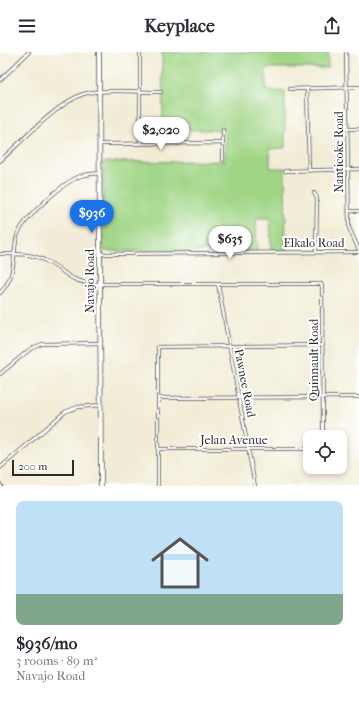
<!DOCTYPE html>
<html lang="en">
<head>
<meta charset="utf-8">
<style>
  body { margin:0; font-family:"IM FELL French Canon",serif; background:#f7f7f7; color:#2b2b33; height:100vh; display:flex; flex-direction:column; font-size:15px; white-space:nowrap }
  * { box-sizing:border-box; margin:0 }
  p { font-size:13px; color:#7c7c81 }
  .icon { flex:none; width:22px; height:22px; fill:none; stroke:currentColor; stroke-width:2; stroke-linecap:round; stroke-linejoin:round }
  .map { position:relative; height:434px; overflow:hidden }
  .side { display:flex; flex-direction:column; background:#fff; flex:1 }
  .side>* { flex:none }
  .tools { position:absolute; left:303px; top:378px; display:grid; gap:8px }
  .tools a { display:grid; place-items:center; width:44px; height:44px; border-radius:8px; background:#fff; box-shadow:0 2px 6px #0003; font-size:20px }
  .scale { position:absolute; left:12px; bottom:10px; width:62px; box-sizing:border-box; padding-left:4px; border:2px solid #2b2b2b; border-top:0; font-size:11px; line-height:14px; white-space:nowrap; color:#2b2b2b; -webkit-text-stroke:3px #fff; paint-order:stroke }
  .price { position:absolute; translate:-50% -34px; padding:0 9px; border-radius:14px; background:#fff; color:#222; font-size:13px; line-height:26px; filter:drop-shadow(0 1px 2px #0008) }
  .price::after { content:''; position:absolute; left:50%; top:24px; width:12px; height:9px; margin-left:-6px; background:inherit; clip-path:polygon(0 0,100% 0,50% 100%) }
  .price.active { background:#1a73e8; color:#fff }
  ul { padding:0; list-style:none }
  li { display:grid; align-content:center; gap:8px; height:212px; padding:0 16px }
  li+li { border-top:1px solid #e1e1e2 }
  li span { display:grid; place-items:center; height:124px; border-radius:8px; color:#555 }
  li>.icon { margin-inline-start:auto }
  span .icon { width:72px; height:72px; fill:#fffc; stroke-width:1 }
  li b { font-size:17px }
  header { display:flex; justify-content:space-between; align-items:center; height:52px; padding:0 16px; background:#fff; font-size:18px; font-weight:700 }
  .map>svg:first-child { display:block }
  .green { fill:#a0d586; stroke:#668058 }
  .lines { fill:none; stroke-linecap:round; stroke-linejoin:round }
  .minor-casing { stroke:#494845; stroke-width:4 }
  .major-casing { stroke:#494845; stroke-width:5.5 }
  .minor { stroke:#fff; stroke-width:2.5 }
  .major { stroke:#fff; stroke-width:4 }
  .labels { text-anchor:middle; dominant-baseline:central; stroke-width:4; stroke-linejoin:round; paint-order:stroke }
  .street-label { font-size:12px; fill:#2b2b2b; stroke:#fff }
</style>
</head>
<body>
<header><svg class="icon" aria-label="menu" viewBox="0 0 24 24"><path d="M4 6h16M4 12h16M4 18h16"/></svg>Keyplace<svg class="icon" aria-label="share" viewBox="0 0 24 24"><path d="M12 15V3M7 8l5-5 5 5M5 13v7h14v-7"/></svg></header>
<div class="map">
<svg width="359" height="434" viewBox="0 0 359 434">
  <rect width="100%" height="100%" fill="#fff"/>
  <filter id="ink" filterUnits="userSpaceOnUse"><feTurbulence type="fractalNoise" baseFrequency=".025" numOctaves="2"/><feDisplacementMap in="SourceGraphic" scale="8" xChannelSelector="R" yChannelSelector="G"/><feConvolveMatrix kernelMatrix="1 2 1 2 8 2 1 2 1" color-interpolation-filters="sRGB"/></filter>
  <filter id="wash" filterUnits="userSpaceOnUse"><feTurbulence type="fractalNoise" baseFrequency=".012" numOctaves="4" result="noise"/><feDisplacementMap in="SourceGraphic" scale="16" xChannelSelector="R" yChannelSelector="G"/><feGaussianBlur stdDeviation="0.9" result="paint"/><feColorMatrix in="noise" values="0 0 0 0 0 0 0 0 0 0 0 0 0 0 0 0 0 1.4 0 .05"/><feComposite in="paint" operator="in"/></filter>
  <g filter="url(#wash)">
    <rect width="100%" height="100%" fill="#f2ecd6"/>
    <!-- green -->
    <path class="green" d="M162 0H328V16H266V39H285V96L270 97V116H285L286 199 271 198 270 166H256L257 198 254 199H104L103 110 225 109V78H163Z"/>
  </g>
  <g filter="url(#ink)">
    <g class="lines">
      <defs>
        <path id="minor" d="M346 0 349 176 359 198
          M0 28 29 0
          M290 37 359 35
          M307 37 309 119
          M348 77H359
          M177 78 178 92
          M223 78V108
          M100 92 223 91
          M140 92V0
          M0 109C21 90 61 47 87 41 110 37 137 40 161 40
          M285 119 359 117
          M314 141 317 146 316 200
          M348 159H359
          M0 202C15 202 30 201 44 208 66 218 66 229 94 232H321L322 235 323 385
          M100 202 359 200
          M218 232 255 434
          M0 241C17 224 12 204 17 184 22 168 61 133 76 126 83 122 91 122 100 121
          M0 322 29 298 42 292 101 291
          M158 346 359 345
          M158 397H310
          M0 416 65 360 78 355 101 353
          M0 432 1 434
          M158 434V295L323 293"/>
        <path id="major" d="M99 0 101 434"/>
      </defs>
      <!-- minor casing -->
      <use href="#minor" class="minor-casing"/>
      <!-- major casing -->
      <use href="#major" class="major-casing"/>
      <!-- minor -->
      <use href="#minor" class="minor"/>
      <!-- major -->
      <use href="#major" class="major"/>
    </g>
  </g>
  <g class="labels">
    <!-- street labels -->
    <g class="street-label">
      <text transform="translate(339 100) rotate(-90)">Nanticoke Road</text>
      <text x="314" y="191">Elkalo Road</text>
      <text transform="translate(90 229) rotate(-90)">Navajo Road</text>
      <text transform="translate(314 308) rotate(-90)">Quinnault Road</text>
      <text transform="translate(245 331) rotate(79)">Pawnee Road</text>
      <text x="234" y="388">Jelan Avenue</text>
    </g>
  </g>
</svg>
<div class="tools">
<a><svg class="icon" aria-label="locate" viewBox="0 0 24 24"><circle cx="12" cy="12" r="6"/><path d="M12 2v4M12 18v4M2 12h4M18 12h4"/></svg></a>
</div>
<div class="scale">200 m</div>
<b class="price" style="left:161px;top:99px">$2,020</b>
<b class="price active" style="left:92px;top:182px">$936</b>
<b class="price" style="left:230px;top:208px">$635</b>
</div>
<section class="side">
<ul>
<li><span style="background:linear-gradient(#bfe0f5 75%,#7fa58c 0)"><svg class="icon" aria-label="home" viewBox="0 0 24 24"><path d="M3 11l9-7 9 7M6 9v11h12V9"/></svg></span><div><b>$936/mo</b><p>3 rooms · 89 m²</p><p>Navajo Road</p></div></li>
</ul>
</section>
</body>
</html>
